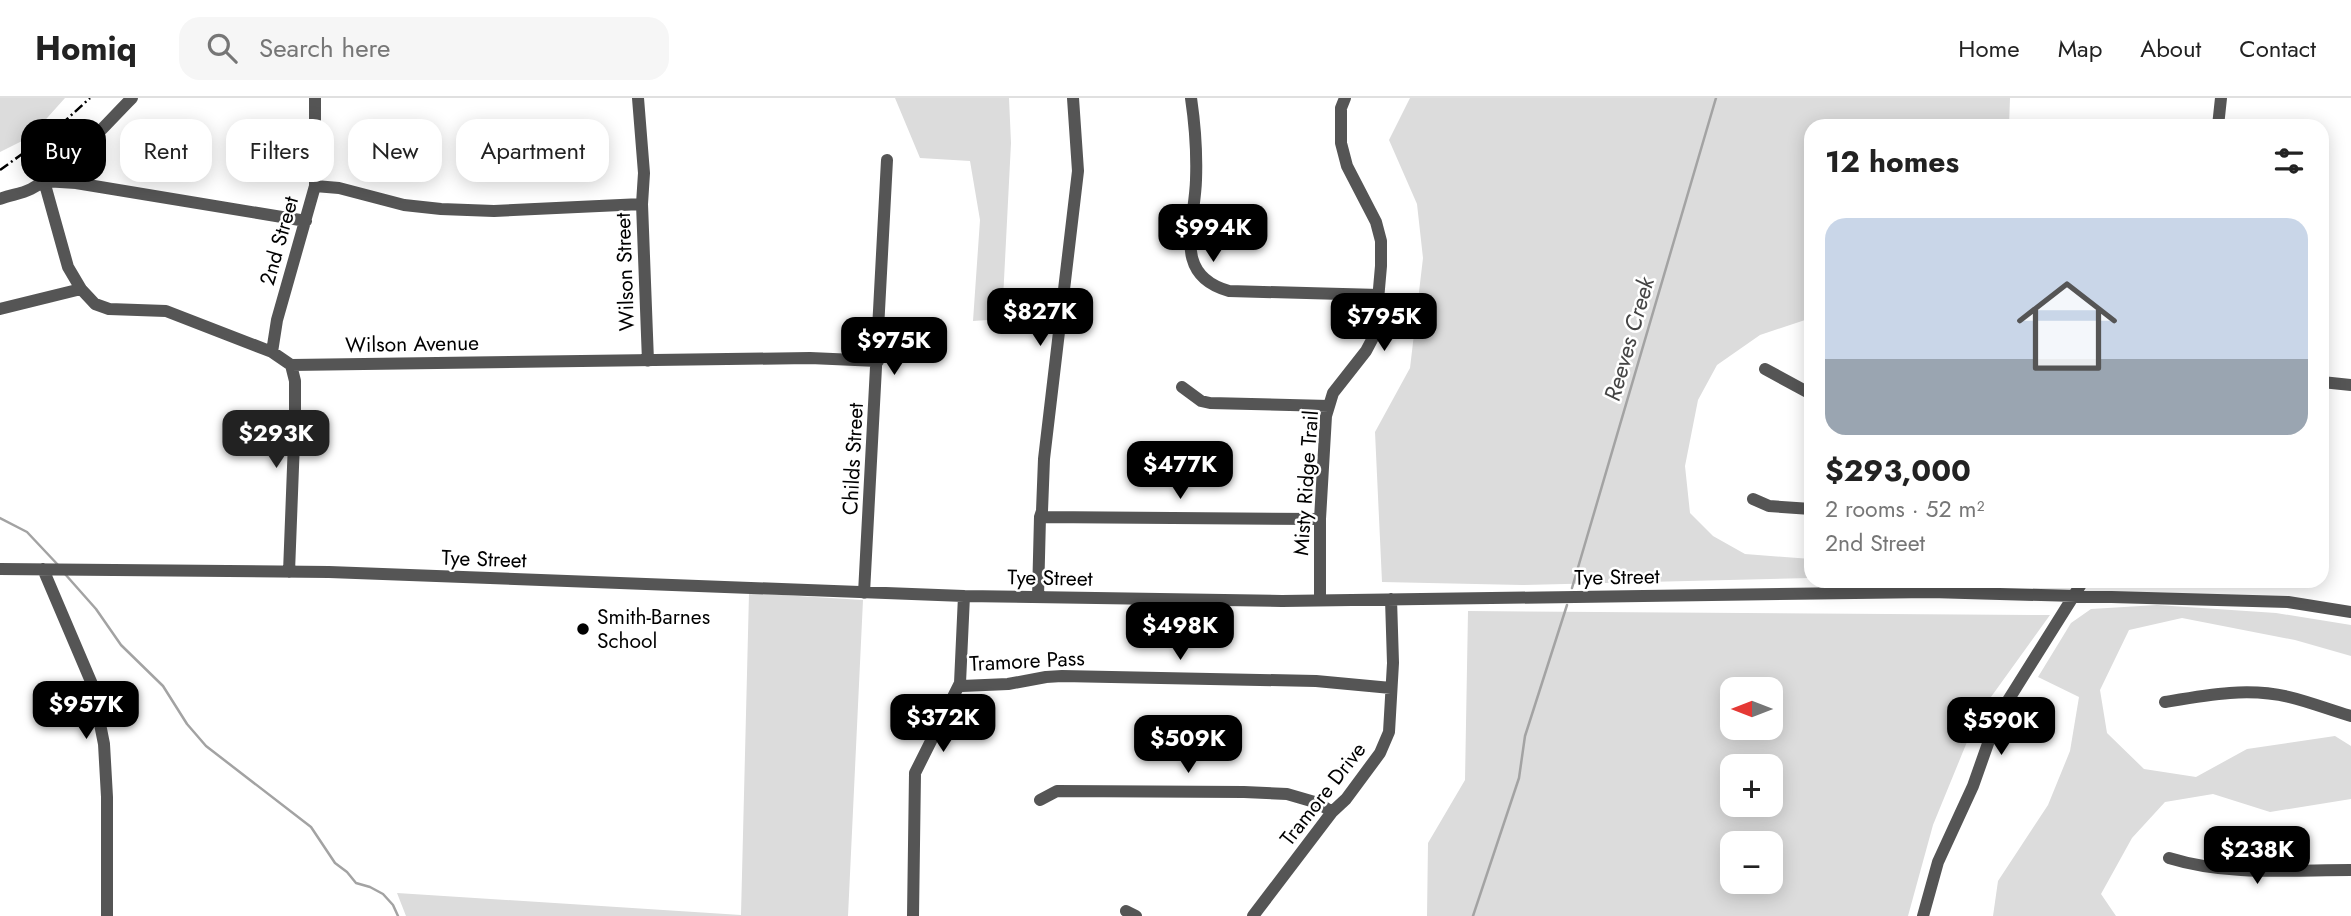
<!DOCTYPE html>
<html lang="en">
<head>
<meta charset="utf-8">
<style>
  body { margin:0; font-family:Jost,sans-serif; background:#f6f6f6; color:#222; height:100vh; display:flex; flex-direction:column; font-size:26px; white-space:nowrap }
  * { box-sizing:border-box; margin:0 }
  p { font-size:23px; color:#767676 }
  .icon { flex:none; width:38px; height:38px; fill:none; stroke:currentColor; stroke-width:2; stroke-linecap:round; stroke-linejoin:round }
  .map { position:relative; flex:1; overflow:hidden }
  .drawer { position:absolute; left:1804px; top:21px; width:525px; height:469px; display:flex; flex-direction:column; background:#fff; border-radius:21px; box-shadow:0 4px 18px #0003 }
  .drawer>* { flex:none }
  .guide { position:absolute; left:21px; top:21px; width:665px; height:63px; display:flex; gap:14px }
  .needle { width:46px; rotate:270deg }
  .fabs { position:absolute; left:1720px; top:579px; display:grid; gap:14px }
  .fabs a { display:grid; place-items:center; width:63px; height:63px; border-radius:14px; background:#fff; box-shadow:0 4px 18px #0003; font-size:35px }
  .price { position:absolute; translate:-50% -60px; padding:0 16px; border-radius:14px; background:#000; color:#fff; font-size:23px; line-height:46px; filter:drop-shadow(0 2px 4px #0008) }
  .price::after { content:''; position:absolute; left:50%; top:42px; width:21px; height:16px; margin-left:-10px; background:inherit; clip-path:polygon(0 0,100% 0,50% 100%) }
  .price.current { background:#222; color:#fff }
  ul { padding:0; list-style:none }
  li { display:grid; align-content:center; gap:14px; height:371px; padding:0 21px }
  li span { display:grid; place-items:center; height:217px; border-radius:21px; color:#555 }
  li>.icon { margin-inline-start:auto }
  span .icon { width:126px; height:126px; fill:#fffc; stroke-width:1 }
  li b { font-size:30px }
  h2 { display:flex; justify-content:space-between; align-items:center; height:84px; padding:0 21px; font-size:30px }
  .chip { padding:0 24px; border-radius:21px; background:#fff; box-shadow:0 4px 18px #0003; font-size:24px; line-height:63px }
  .chip.current { background:#000; color:#fff }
  header { display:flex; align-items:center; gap:42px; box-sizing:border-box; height:98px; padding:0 35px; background:#fff; border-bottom:2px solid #e0e0e0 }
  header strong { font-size:33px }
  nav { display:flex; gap:38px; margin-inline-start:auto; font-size:24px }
  .search { width:490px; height:63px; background:#f6f6f6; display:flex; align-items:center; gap:18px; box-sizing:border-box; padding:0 24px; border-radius:21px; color:#767676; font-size:26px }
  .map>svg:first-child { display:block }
  .green { fill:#dcdcdc; fill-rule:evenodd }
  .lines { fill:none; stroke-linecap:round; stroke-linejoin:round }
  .stream { stroke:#a3a3a3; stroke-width:2.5 }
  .minor { stroke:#555; stroke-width:12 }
  .rail { stroke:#000; stroke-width:2.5; stroke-dasharray:10 3.5 2 3.5; stroke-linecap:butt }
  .poi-dot { fill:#000; stroke:#fff; stroke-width:2.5 }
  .labels { text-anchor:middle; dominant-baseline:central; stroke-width:5; stroke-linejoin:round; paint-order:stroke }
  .street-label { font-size:21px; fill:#000; stroke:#fff }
  .poi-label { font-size:21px; fill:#000; stroke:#fff; text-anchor:start }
  .water-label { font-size:23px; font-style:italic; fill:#444; stroke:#fff }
</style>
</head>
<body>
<header>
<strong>Homiq</strong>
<div class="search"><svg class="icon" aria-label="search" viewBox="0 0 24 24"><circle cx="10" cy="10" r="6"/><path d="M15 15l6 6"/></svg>Search here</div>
<nav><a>Home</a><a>Map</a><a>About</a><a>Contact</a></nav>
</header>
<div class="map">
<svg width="2351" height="818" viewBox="0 0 2351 818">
  <rect width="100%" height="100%" fill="#fff"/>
  <!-- green -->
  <path class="green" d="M0 0H65L30 39 0 54Z
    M895 0H1009L1011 45 1002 221 973 223 980 122 970 63 920 60Z
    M1410 0H2010L2009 28H1811V220L1760 237 1717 267 1698 302 1685 368 1690 415 1713 438 1745 456 1811 461V480L1522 487 1382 484 1375 334 1410 270 1423 160 1417 106 1389 42Z
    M749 495 863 502 848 818H406L397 795 741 817Z
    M2157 507 2276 515 2351 527V558L2295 542 2182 520 2129 532 2100 592 2107 635 2144 671 2196 679 2247 651 2335 638 2351 648V701L2270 714 2213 696 2165 704 2132 740 2101 796 2116 818H1993L1998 783 2048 707 2070 653 2079 599 2038 579 2071 525 2091 511Z
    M1468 513 2050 517 1978 617 1933 727 1908 818H1427L1428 745 1465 682ZM1732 592H1771V630H1732ZM1732 668H1771V707H1732ZM1732 746H1771V784H1732Z"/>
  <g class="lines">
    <!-- stream -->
    <path class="stream" d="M0 420 27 434 59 468
      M65 476 96 511 121 547 163 588 187 626 206 648 311 729 335 765 347 774 356 785 370 789 383 796 393 807 398 818
      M1572 490 1716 0
      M1473 818 1519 680 1525 638 1567 507"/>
    <!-- minor -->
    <path class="minor" d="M638 0 644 75 642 106 648 263
      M1191 0C1195 27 1197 55 1196 82 1195 125 1171 177 1229 193L1379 197
      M2218 28 2221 0
      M44 83 68 169 81 191 95 206 109 211 166 213 272 254 291 267 810 260 878 263
      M44 83 76 85 306 123
      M315 88 339 90 404 107 441 111 494 113 642 106
      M0 101C10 97 21 96 31 91 66 73 104 28 132 0
      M0 211 81 191
      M272 254 277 222 315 88V0
      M1765 271 1811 296
      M2322 284 2351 287
      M1182 289 1201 303 1210 305 1329 308
      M1753 401 1769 408 1811 411
      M1040 419 1320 421
      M0 471 329 474 964 498 1282 503 1931 494 2288 504 2351 514
      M43 471 92 586 104 646 107 699V818
      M289 474 295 317V283L291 267
      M864 495 887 62
      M1038 499 1040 419 1042 413 1044 361 1078 73 1073 0
      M1320 502V421L1326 318 1333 295 1366 253 1375 236 1381 168V143L1376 124 1347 68 1341 45V10L1345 0
      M960 585 962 588 1008 586 1046 579 1062 578 1316 583 1391 590
      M2165 604C2206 597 2248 589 2289 599 2310 604 2330 612 2351 618
      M1040 702 1057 693 1244 694 1287 696 1318 705 1332 714
      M2169 760C2227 778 2291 772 2351 772
      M1126 813 1136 818
      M913 818 915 675 960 585 964 498
      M1253 818 1332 714 1346 701 1380 655 1389 634 1393 565 1391 501
      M1923 818 1938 764 1973 688 1997 620 2083 483"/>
    <!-- rail -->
    <path class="rail" d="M0 72 54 33 90 0"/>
  </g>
  <!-- markers -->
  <circle class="poi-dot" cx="583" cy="531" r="7"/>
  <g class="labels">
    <!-- street labels -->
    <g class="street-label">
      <text transform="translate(279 143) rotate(-74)">2nd Street</text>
      <text transform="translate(625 174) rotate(-92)">Wilson Street</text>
      <text transform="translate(412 246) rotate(-1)">Wilson Avenue</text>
      <text transform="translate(853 361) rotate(-87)">Childs Street</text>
      <text transform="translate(1306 385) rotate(-86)">Misty Ridge Trail</text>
      <text transform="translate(484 461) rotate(2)">Tye Street</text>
      <text transform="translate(1617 479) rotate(-1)">Tye Street</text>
      <text transform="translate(1050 480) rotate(1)">Tye Street</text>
      <text transform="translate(1027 563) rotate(-3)">Tramore Pass</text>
      <text transform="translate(1323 696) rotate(-52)">Tramore Drive</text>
    </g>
    <!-- poi labels -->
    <g class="poi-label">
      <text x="597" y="519">Smith-Barnes<tspan x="597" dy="24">School</tspan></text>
    </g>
    <!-- water labels -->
    <g class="water-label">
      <text transform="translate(1629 241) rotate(-74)">Reeves Creek</text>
    </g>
  </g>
</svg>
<div class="fabs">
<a><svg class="needle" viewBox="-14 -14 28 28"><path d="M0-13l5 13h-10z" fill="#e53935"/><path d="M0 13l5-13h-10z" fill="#767676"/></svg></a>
<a>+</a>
<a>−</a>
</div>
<b class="price" style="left:1213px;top:166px">$994K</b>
<b class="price" style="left:1040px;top:250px">$827K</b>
<b class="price" style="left:1384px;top:255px">$795K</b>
<b class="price" style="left:894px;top:279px">$975K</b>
<b class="price current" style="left:276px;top:372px">$293K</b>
<b class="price" style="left:1180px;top:403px">$477K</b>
<b class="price" style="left:1180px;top:564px">$498K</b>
<b class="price" style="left:86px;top:643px">$957K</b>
<b class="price" style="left:943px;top:656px">$372K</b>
<b class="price" style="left:2001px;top:659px">$590K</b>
<b class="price" style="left:1188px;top:677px">$509K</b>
<b class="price" style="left:2257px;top:788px">$238K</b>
<div class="guide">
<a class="chip current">Buy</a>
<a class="chip">Rent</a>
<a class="chip">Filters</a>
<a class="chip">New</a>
<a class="chip">Apartment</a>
</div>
<section class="drawer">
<h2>12 homes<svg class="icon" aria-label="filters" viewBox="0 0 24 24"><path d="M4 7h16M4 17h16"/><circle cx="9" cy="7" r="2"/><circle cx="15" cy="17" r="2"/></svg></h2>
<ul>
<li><span style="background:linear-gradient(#c9d6e8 65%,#9aa5b1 0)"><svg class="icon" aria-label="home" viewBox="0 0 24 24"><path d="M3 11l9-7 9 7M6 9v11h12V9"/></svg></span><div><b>$293,000</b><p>2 rooms · 52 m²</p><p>2nd Street</p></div></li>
</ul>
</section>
</div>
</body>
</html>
